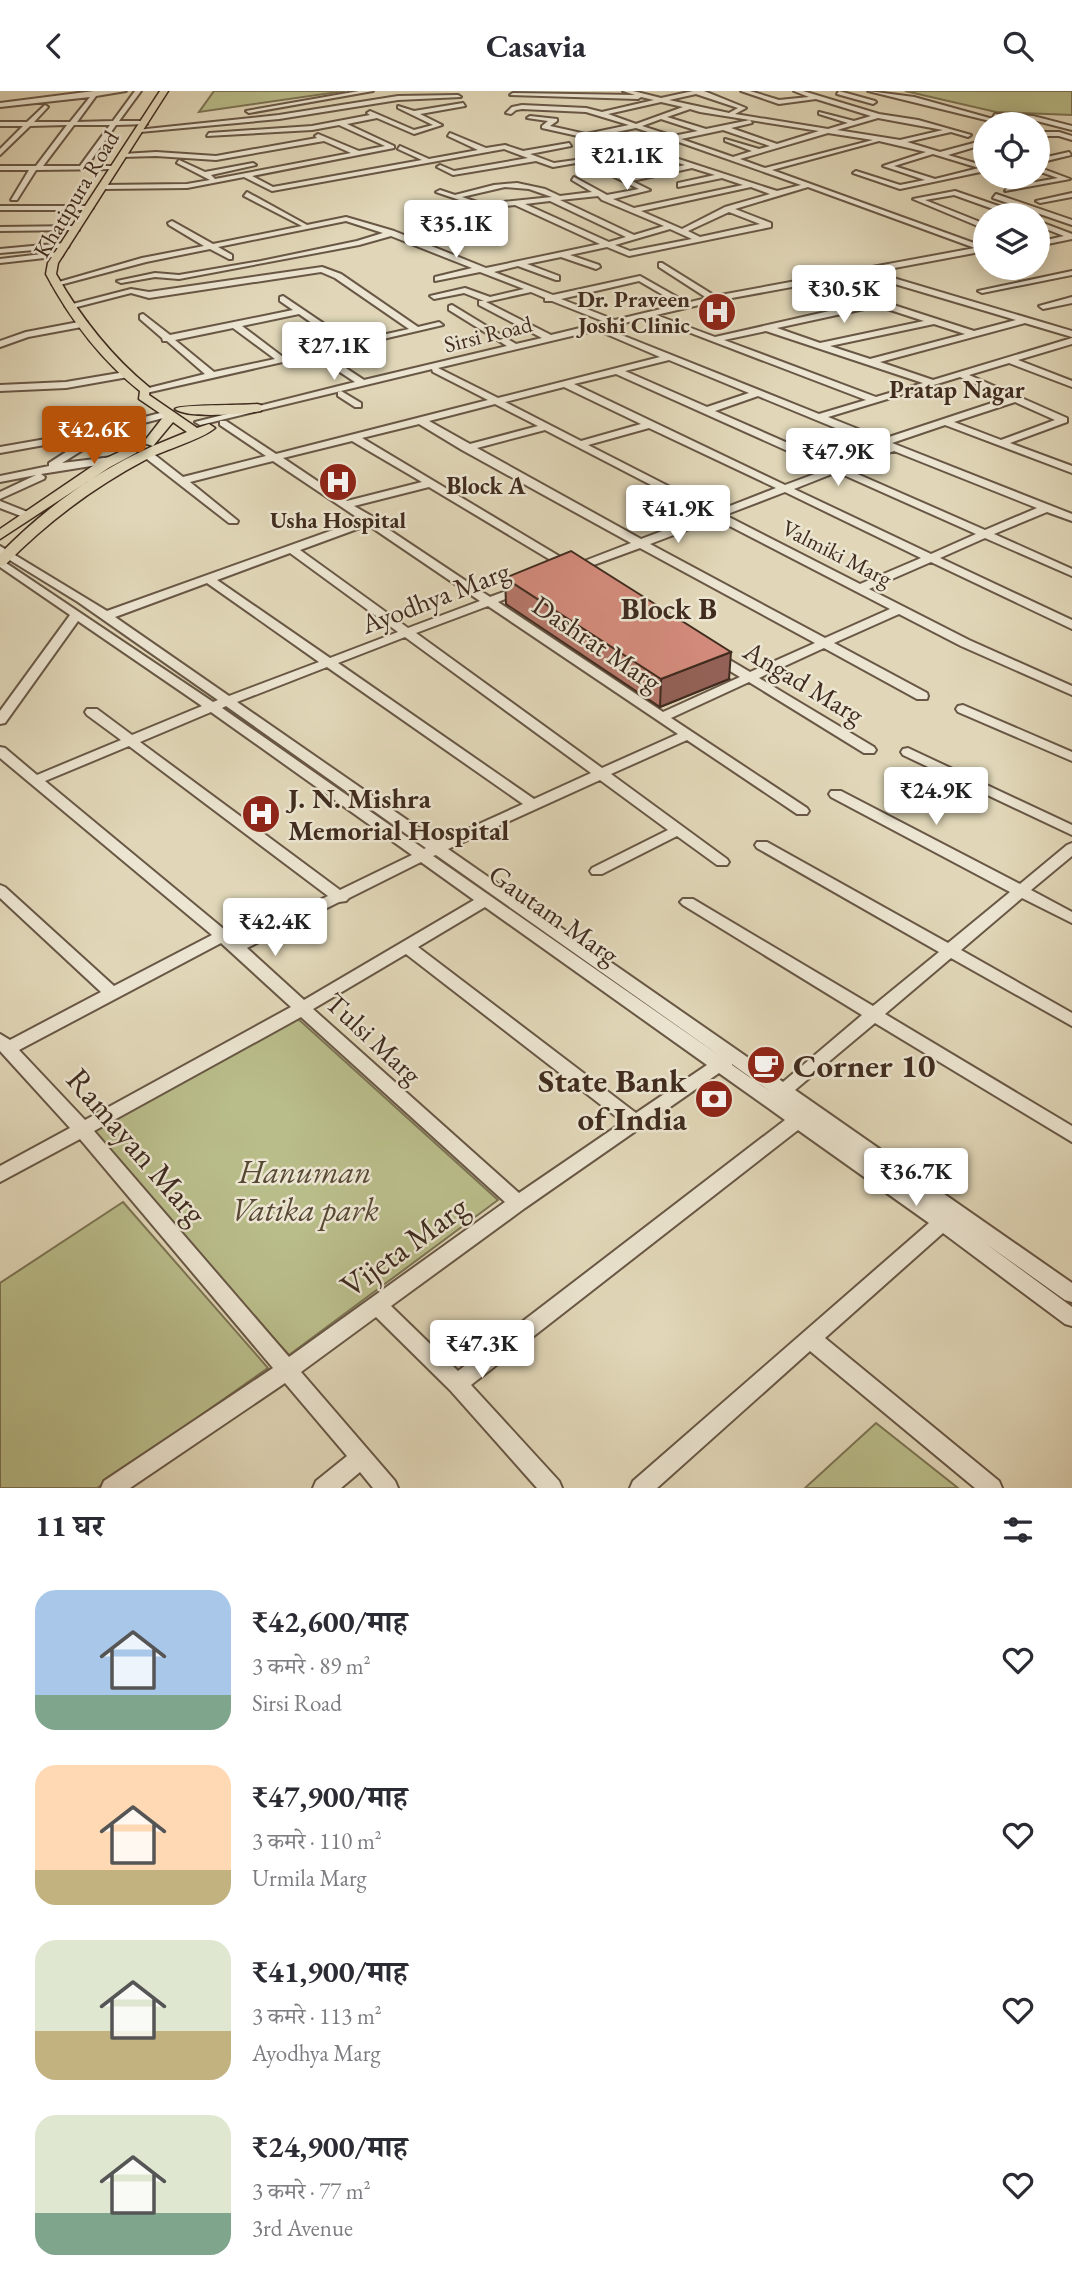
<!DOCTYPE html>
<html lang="hi">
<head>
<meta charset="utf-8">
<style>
  body { margin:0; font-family:"EB Garamond","Noto Serif Devanagari",serif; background:#f7f7f7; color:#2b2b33; height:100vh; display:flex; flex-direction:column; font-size:26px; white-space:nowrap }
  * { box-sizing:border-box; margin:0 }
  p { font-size:23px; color:#7c7c81 }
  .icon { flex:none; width:38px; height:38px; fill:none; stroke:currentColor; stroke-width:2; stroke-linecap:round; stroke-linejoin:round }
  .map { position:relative; height:1397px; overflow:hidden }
  .drawer { display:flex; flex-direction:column; background:#fff; flex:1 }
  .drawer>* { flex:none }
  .buttons { position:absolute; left:973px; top:21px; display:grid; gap:14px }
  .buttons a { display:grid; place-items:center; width:77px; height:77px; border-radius:50%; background:#fff; box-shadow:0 4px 18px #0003; font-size:35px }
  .price { position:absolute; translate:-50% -60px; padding:0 16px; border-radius:7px; background:#fff; color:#222; font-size:23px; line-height:46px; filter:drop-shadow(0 2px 4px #0008) }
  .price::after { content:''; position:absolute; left:50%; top:42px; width:21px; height:16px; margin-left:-10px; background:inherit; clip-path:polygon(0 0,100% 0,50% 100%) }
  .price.current { background:#b45309; color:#fff }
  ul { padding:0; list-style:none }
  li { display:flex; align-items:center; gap:21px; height:175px; padding:0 35px }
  li span { display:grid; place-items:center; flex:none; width:196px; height:140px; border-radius:21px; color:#555 }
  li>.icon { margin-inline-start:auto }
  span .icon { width:84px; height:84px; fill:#fffc; stroke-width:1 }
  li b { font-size:30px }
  h2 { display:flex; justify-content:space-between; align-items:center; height:84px; padding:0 35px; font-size:30px }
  header { display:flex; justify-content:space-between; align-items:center; height:91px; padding:0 35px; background:#fff; font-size:32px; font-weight:700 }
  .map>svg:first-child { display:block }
  .green { fill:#b9bd8a; stroke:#7c7454; stroke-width:2 }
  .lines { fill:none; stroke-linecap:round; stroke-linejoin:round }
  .minor-casing { stroke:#685745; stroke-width:4 }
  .major-casing { stroke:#402c1f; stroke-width:3 }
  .minor { fill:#ece5d1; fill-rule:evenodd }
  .major { fill:#e1d7b8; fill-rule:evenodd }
  .wall { fill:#b57769; stroke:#402c1f; stroke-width:2 }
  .shaded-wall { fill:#936155; stroke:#402c1f; stroke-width:2 }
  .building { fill:#d28a7a; stroke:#402c1f; stroke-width:2 }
  .labels { text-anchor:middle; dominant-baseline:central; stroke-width:5; stroke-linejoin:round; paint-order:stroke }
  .far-street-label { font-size:23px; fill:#402c1f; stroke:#ece5d1 }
  .far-poi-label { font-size:23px; font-weight:bold; fill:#402c1f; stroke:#ece5d1; text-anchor:end }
  .far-neighbourhood-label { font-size:24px; font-weight:bold; fill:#402c1f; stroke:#ece5d1 }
  .street-label { font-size:28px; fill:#402c1f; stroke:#ece5d1 }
  .poi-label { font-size:28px; font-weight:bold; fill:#402c1f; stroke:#ece5d1; text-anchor:start }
  .neighbourhood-label { font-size:30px; font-weight:bold; fill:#402c1f; stroke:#ece5d1 }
  .near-poi-label { font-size:33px; font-weight:bold; fill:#402c1f; stroke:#ece5d1; text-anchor:start }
  .near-street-label { font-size:33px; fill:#402c1f; stroke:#ece5d1 }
  .near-park-label { font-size:33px; font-style:italic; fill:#584934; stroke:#ece5d1 }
</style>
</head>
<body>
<header><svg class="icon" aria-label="back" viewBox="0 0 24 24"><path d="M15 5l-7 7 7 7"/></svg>Casavia<svg class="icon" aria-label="search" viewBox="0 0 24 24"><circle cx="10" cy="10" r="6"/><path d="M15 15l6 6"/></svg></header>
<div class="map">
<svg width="1072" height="1397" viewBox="0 0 1072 1397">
  <rect width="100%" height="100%" fill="#e1d7b8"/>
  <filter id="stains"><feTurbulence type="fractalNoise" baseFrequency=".00286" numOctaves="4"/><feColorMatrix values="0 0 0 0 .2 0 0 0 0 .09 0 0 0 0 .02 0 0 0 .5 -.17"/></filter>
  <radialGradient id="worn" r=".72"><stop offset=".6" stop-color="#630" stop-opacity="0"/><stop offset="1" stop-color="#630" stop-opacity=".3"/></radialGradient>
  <!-- green -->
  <path class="green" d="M214 0H345L199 21Z
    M905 0H1072V24L996 21Z
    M296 926 498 1109 289 1264 87 1042Z
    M123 1111 268 1277 97 1397H0V1192Z
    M876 1332 958 1397H805Z"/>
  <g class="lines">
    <defs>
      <path id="minor" d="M94 0H126L96 5 77 31 113 30 135 0H141L119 30H145L147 33 116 34 87 75H115L117 78 36 79 17 109H11L29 79H0V75H36L67 34 30 35 0 64V58L23 35H0V31H27L45 14 48 16 34 31H70L90 6 0 16V12ZM74 34H110L80 75H43Z
        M359 0H373L249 22 246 20Z
        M623 0H633L661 7 693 0H704L746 17 735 23 828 38 848 32 819 23V21L854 30 871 25 816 8 779 13 741 0H750L779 9 809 6 794 0H803L879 23 918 29 971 44 968 46 951 41 907 51 940 61 985 49V53L948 64 985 75V80L900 98 853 82 856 80 900 94 925 89 883 75 926 61 879 50 772 79 985 156V160L873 181 1072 240V246L1025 232 880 271 933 289 1072 247V253L1018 269 1072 290V296L1009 272 969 284 1067 327V331L1010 352 1072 375V382L945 334 892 352 1072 423V430L1047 421 994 443 1072 478V485L985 447 940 467 1072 529V538L931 471 869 498 969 549 1072 595V604L961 555 899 523 834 552 927 602 928 605 927 608H917L824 557 759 587 874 656 876 659 874 662H864L749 591 671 627 807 717 809 720 807 723H797L687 649 611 683 727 768 729 771 727 774H717L677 745 602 783H592L590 780 592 777 668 739 600 689 448 758 783 991 862 924 683 814 680 811 683 808H693L873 915 939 861 757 757 755 754 757 751H767L948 852 1010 801 831 706 829 703 831 700H841L1020 793 1067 754 1072 752V765L1031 799 1072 821V832L1022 807 961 859 1072 922V935L951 867 885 923 1072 1035V1051L875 932 795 999 1072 1192V1211L1065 1209 985 1152 1072 1216V1235L1065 1233 943 1142 825 1247 999 1390 1002 1397H975L810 1260 657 1397H630L633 1390 929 1132 798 1039 471 1294 559 1390 562 1397H537L450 1299 376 1226 301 1281 395 1390 398 1397H373L360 1381 341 1397H313L316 1390 347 1365 285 1292 130 1397H101L104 1390 273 1277 80 1048 0 1091V1075L70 1037 0 960V943L10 949 101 901 0 807V794L5 796 114 895 212 844 0 667V656L5 657 37 684 121 649 87 624 85 621 87 618H97L132 644 202 615 78 530 5 632 0 633V620L70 524 0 476V468L213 611 218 609 78 511 0 463V455L107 520 361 429 273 370 190 391 238 430 237 432H229L143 365V361H151L183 386 266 365 220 334V330H226L276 363 488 309 433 281 432 278 200 334 195 331 355 291 314 264 146 302 141 299 205 283 167 250H163L162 247 140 228V224L143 223 170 244 293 219 280 210V206L283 205 351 251 409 238 335 187 321 181 149 207 131 202 69 218 65 215 131 198 149 201 322 176 341 183 418 236 439 231 443 234 323 262 364 289 507 255 449 219V215L452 214 516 253 542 247 479 214V210H484L464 202 434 208 430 205 465 197 490 206 524 198 480 181 435 190V186L472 177 391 145 359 154 179 188 155 186 121 192 117 190 155 182 179 184 261 170 357 150 383 142 346 130 218 156 232 164V168H229L210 158 146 171 56 195 52 193 142 167 204 155 169 134 168 132 172 130 213 153 302 135 244 105 247 101 307 134 346 126 394 140 486 177 600 153 515 114 483 117 436 101 440 99 455 104 494 94 517 92 545 98 560 105 592 101 572 89 574 86 607 104 639 98 608 83V81L626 87 685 74 657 65 641 66 621 60 608 59 578 47V45L542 37V35L548 30 527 27 530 25 557 28V30L550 35 586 43 629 34 586 21 522 18 516 19 511 23 506 22 512 16 522 14 586 17 602 21 654 9 641 6 638 8 510 4 513 2 635 4ZM696 3 738 17 729 22 669 9ZM661 11 683 16 636 33 608 23ZM690 18 700 21 819 40 777 53 731 37 752 32 750 29 706 38 667 26ZM878 27 943 39 900 49 837 39ZM661 28 698 40 673 45 642 35ZM636 37 666 47C630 54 622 60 587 47ZM723 39 770 55 759 58 725 48V50L752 60 733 66 681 48ZM828 42 873 49 765 77 740 68ZM673 49 801 94 777 100 660 62H641L630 59ZM933 63 979 77 935 88 894 75ZM692 77 715 84 678 92V96L722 87 743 94 634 117 613 108 650 99 632 90ZM505 96 529 98 552 106 483 113 462 106ZM751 96 770 103 725 116 682 138 641 120ZM808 96 975 157 715 205 662 172H659V176L707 207 615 229 561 208 639 190 670 208 677 206 640 185 553 204 494 181 518 175 556 189H559V185L527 173 561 166 596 178 600 176 599 174 570 164 607 156 629 165 771 136V132L735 118ZM598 105 602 109 664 135 634 144 560 109ZM550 110 626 146 609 151 525 113ZM729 121 760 133 700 146 688 140ZM670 138 692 148 630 160 615 154ZM868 182V185L1016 229 974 240 878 209 715 246 656 224 712 211 721 213V209ZM531 201 545 207V210H552L605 231 551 244 486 211ZM878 215 924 230 820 252 777 237ZM299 223 342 253 283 266 242 235ZM649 226 866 309 819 323 604 237ZM934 233 965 243 870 268 830 255ZM233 237 275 268 214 281 175 249ZM597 239 660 266 498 307 438 277ZM766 240 923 292 876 306 724 249ZM669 269 749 302 707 316 625 280ZM616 283 828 378 785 394 574 293ZM960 286 1007 307 883 348 828 326ZM564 296 641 333 581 350 505 311ZM758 305 877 354 885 356 838 374 715 320ZM1015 311 1055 329 1001 349 954 331ZM495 313 538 335 470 353 429 330ZM419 333 462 359 631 452 574 474 362 347ZM649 337 776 397 717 420 588 354ZM545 339 707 423 641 448 477 357ZM352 350 422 391 347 410 283 367ZM894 360 1037 417 985 439 846 378ZM837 381 976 443 931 463 794 398ZM429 396 569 480H577L640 457 815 552 750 581 718 562H710L708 565 710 568 740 586 663 621 498 511 525 500V496H517L490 506 376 430 375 427 354 415ZM785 401 921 467 860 493 725 424ZM716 428 890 518 825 547 650 453ZM368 434 480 510 408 537 300 459ZM290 462 398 541 330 567 217 489ZM207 492 319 571 229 605 115 526ZM488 515 678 643 602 677 416 542ZM405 546 591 682 534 708 338 572ZM327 576 523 713 439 751 237 611ZM226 615 426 757 424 758 222 617ZM211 621 412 764 340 799 140 651ZM129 655 328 805 237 849 45 690ZM436 764 720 965 433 765ZM421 771 474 809 304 909 247 857 339 811 346 810 349 807ZM485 816 707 974 636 1022 418 856ZM221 852 291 916 85 1029 19 959ZM406 863 623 1031 519 1102 313 918ZM301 926 505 1111 289 1266 94 1040ZM732 973 771 1001 732 974ZM719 982 785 1029 458 1280 391 1215 525 1117Z
        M839 0 875 10 876 11 873 13 837 3Z
        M868 0 914 6 1011 33H1002Z
        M398 5 458 4 461 6 398 9 279 28 140 41 137 39 279 24Z
        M463 12 465 15 420 23 442 34 414 43 377 27 347 33 394 55V57L252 85 273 96 422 69 398 58 400 55 429 68 478 59 448 45 450 42 486 57 505 54 523 60 569 52 571 55 530 63 554 72 590 67 593 69 553 76 536 70 453 84 437 76 440 74 454 80 528 67 504 58 272 100 244 86 187 97 103 98 99 96 103 94 187 93 210 89 177 72 179 69 205 81 253 72 256 74 211 84 215 88 351 62 324 50 216 69 156 65 121 66 123 63 156 61 216 65 317 47 315 45 318 43 359 60 385 55 339 34 312 39 207 45 209 42 312 35 370 24 367 22 370 20 414 39 433 34 398 17V15L414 20Z
        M995 23 1033 25 1072 35V39L1033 29 993 26Z
        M1038 41H1059L1072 45V49L1059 45H1038Z
        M1069 61 1071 64 1038 72V68Z
        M1038 76 1070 88 1005 100 1008 96 1058 87 1038 80Z
        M955 100 1019 122 1020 124H1010L954 104 925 109 985 133V138L913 108Z
        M1072 102V106L1040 112 1036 110Z
        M996 103 1072 129V134L993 107Z
        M0 115H89L93 117 89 119H0Z
        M1038 130 1072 143V148L1038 155V151L1064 145 1038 135Z
        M79 135V139H76L0 140V136Z
        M65 152 69 154 68 156 0 162V158Z
        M59 161 63 163 62 165 0 172V168Z
        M1072 180V184L982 202 978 200Z
        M1072 206V212L1043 218 1039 215Z
        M84 230 87 231V235L28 246 0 256V250L26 241Z
        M125 281 128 282V286L66 297 0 300V294L66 291Z
        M341 300 361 312V316H355L338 305V301Z
        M168 320 171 321V325L105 342V345L62 372 112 366 116 367V371L41 383 45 386 44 388 0 408V401L36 384 0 391V385L49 375V372L89 346 0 362V356L86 341Z
        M0 410 30 422 31 424 26 427 0 417Z
        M963 614 1072 661V670L958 621 956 618 958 615Z
        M908 657 1072 734V744L903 664 901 661 903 658Z"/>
      <path id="major" d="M160 0H168L58 172 56 183C81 227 111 265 150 297L149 304 197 337 209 333 215 337C203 348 164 359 147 368 94 396 47 431 5 474L0 475V463C44 418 96 380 153 355L143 352 164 325 139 308 140 300C100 268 70 228 46 183L48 172ZM173 331 187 341 153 355Z
        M257 313 261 314V320C243 323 189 328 175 318 182 313 242 315 257 313Z
        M132 355 138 359 136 362 110 376 0 448V438L100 370Z"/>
    </defs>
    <!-- minor casing -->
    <use href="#minor" class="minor-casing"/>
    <!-- major casing -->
    <use href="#major" class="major-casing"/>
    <!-- minor -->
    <use href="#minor" class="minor"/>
    <!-- major -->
    <use href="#major" class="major"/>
  </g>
  <!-- wall -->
  <path class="wall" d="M505 487 729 588 660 616 506 513Z"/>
  <!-- shaded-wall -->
  <path class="shaded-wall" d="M731 561 729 588 660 616 661 588Z"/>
  <!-- building -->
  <path class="building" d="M571 460 731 561 661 588 505 487Z"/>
  <!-- icons -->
  <defs>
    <symbol id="hospital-disc" viewBox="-11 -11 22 22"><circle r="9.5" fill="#8f2418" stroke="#ece5d1"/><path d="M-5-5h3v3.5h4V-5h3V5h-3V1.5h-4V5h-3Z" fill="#fff"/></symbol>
    <symbol id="cafe-disc" viewBox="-11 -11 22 22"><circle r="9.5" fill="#8f2418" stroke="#ece5d1"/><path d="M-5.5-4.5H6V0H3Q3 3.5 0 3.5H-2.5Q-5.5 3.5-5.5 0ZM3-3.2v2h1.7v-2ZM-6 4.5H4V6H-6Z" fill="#fff"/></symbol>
    <symbol id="bank-disc" viewBox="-11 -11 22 22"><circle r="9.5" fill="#8f2418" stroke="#ece5d1"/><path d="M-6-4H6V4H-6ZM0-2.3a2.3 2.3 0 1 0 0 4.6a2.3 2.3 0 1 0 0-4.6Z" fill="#fff"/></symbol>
  </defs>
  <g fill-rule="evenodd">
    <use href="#hospital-disc" x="695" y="199" width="44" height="44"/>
    <use href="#hospital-disc" x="316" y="369" width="44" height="44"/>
    <use href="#hospital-disc" x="239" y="701" width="44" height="44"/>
    <use href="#cafe-disc" x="744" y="952" width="44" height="44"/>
    <use href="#bank-disc" x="692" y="986" width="44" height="44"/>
  </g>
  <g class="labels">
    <!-- far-street labels -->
    <g class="far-street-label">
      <text transform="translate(76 103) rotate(-59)">Khatipura Road</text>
      <text transform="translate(488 243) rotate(-14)">Sirsi Road</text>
      <text transform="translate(837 462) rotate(27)">Valmiki Marg</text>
    </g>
    <!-- far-poi labels -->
    <g class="far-poi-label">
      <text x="690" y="208">Dr. Praveen<tspan x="690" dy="26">Joshi Clinic</tspan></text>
      <text x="338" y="429" text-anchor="middle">Usha Hospital</text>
    </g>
    <!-- far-neighbourhood labels -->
    <g class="far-neighbourhood-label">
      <text x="957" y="298">Pratap Nagar</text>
      <text x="486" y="394">Block A</text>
    </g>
    <!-- street labels -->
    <g class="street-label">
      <text transform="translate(435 506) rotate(-21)">Ayodhya Marg</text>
      <text transform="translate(597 552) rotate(34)">Dashrat Marg</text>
      <text transform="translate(804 591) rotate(31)">Angad Marg</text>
      <text transform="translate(554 823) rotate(35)">Gautam Marg</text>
      <text transform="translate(374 947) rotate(43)">Tulsi Marg</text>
    </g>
    <!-- poi labels -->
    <g class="poi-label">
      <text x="288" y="707">J. N. Mishra<tspan x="288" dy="32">Memorial Hospital</tspan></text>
    </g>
    <!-- neighbourhood labels -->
    <g class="neighbourhood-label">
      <text x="669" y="517">Block B</text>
    </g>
    <!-- near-poi labels -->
    <g class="near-poi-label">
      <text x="793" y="974">Corner 10</text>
      <text x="687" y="989" text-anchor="end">State Bank<tspan x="687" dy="38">of India</tspan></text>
    </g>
    <!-- near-street labels -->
    <g class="near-street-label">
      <text transform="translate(137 1055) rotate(49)">Ramayan Marg</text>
      <text transform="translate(404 1155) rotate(-36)">Vijeta Marg</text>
    </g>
    <!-- near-park labels -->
    <g class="near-park-label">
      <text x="305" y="1080">Hanuman<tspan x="305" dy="38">Vatika park</tspan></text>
    </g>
  </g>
  <rect width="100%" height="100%" filter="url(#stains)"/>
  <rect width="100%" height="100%" fill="url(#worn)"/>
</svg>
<div class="buttons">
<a><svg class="icon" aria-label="locate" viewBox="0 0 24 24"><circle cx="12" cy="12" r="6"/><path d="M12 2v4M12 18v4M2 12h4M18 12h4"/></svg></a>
<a><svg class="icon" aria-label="layers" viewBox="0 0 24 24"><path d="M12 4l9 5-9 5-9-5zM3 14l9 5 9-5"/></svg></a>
</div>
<b class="price" style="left:627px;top:101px">₹21.1K</b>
<b class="price" style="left:456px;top:169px">₹35.1K</b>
<b class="price" style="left:844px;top:234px">₹30.5K</b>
<b class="price" style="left:334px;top:291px">₹27.1K</b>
<b class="price current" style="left:94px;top:375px">₹42.6K</b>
<b class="price" style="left:838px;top:397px">₹47.9K</b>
<b class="price" style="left:678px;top:454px">₹41.9K</b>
<b class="price" style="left:936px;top:736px">₹24.9K</b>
<b class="price" style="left:275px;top:867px">₹42.4K</b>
<b class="price" style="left:916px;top:1117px">₹36.7K</b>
<b class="price" style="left:482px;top:1289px">₹47.3K</b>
</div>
<section class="drawer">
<h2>11 घर<svg class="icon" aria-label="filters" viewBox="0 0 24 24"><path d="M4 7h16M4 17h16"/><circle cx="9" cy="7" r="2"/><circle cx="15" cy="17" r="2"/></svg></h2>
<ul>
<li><span style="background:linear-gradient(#a9c7e8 75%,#7fa58c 0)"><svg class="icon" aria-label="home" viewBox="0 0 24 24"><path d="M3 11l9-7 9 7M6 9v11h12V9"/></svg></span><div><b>₹42,600/माह</b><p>3 कमरे · 89 m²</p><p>Sirsi Road</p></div><svg class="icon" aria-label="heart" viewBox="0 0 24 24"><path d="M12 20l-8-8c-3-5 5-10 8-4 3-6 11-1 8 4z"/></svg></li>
<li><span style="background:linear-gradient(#ffd9b3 75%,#c2b280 0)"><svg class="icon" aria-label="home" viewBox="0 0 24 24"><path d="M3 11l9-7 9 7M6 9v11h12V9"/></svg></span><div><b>₹47,900/माह</b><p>3 कमरे · 110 m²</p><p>Urmila Marg</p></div><svg class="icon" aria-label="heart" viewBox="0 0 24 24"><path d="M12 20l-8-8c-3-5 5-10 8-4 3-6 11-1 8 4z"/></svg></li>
<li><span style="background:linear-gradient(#dfe7d0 65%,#c2b280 0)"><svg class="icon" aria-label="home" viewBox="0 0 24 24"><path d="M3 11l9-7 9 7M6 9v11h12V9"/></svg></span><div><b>₹41,900/माह</b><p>3 कमरे · 113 m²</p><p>Ayodhya Marg</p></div><svg class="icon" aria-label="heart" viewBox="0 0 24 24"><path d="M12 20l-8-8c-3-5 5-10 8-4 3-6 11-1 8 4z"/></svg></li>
<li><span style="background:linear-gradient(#dfe7d0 70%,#7fa58c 0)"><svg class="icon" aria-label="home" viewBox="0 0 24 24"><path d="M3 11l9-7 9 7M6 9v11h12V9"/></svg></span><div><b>₹24,900/माह</b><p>3 कमरे · 77 m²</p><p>3rd Avenue</p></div><svg class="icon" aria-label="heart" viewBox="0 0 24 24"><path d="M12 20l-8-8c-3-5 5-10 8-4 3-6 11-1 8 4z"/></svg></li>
</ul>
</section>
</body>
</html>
